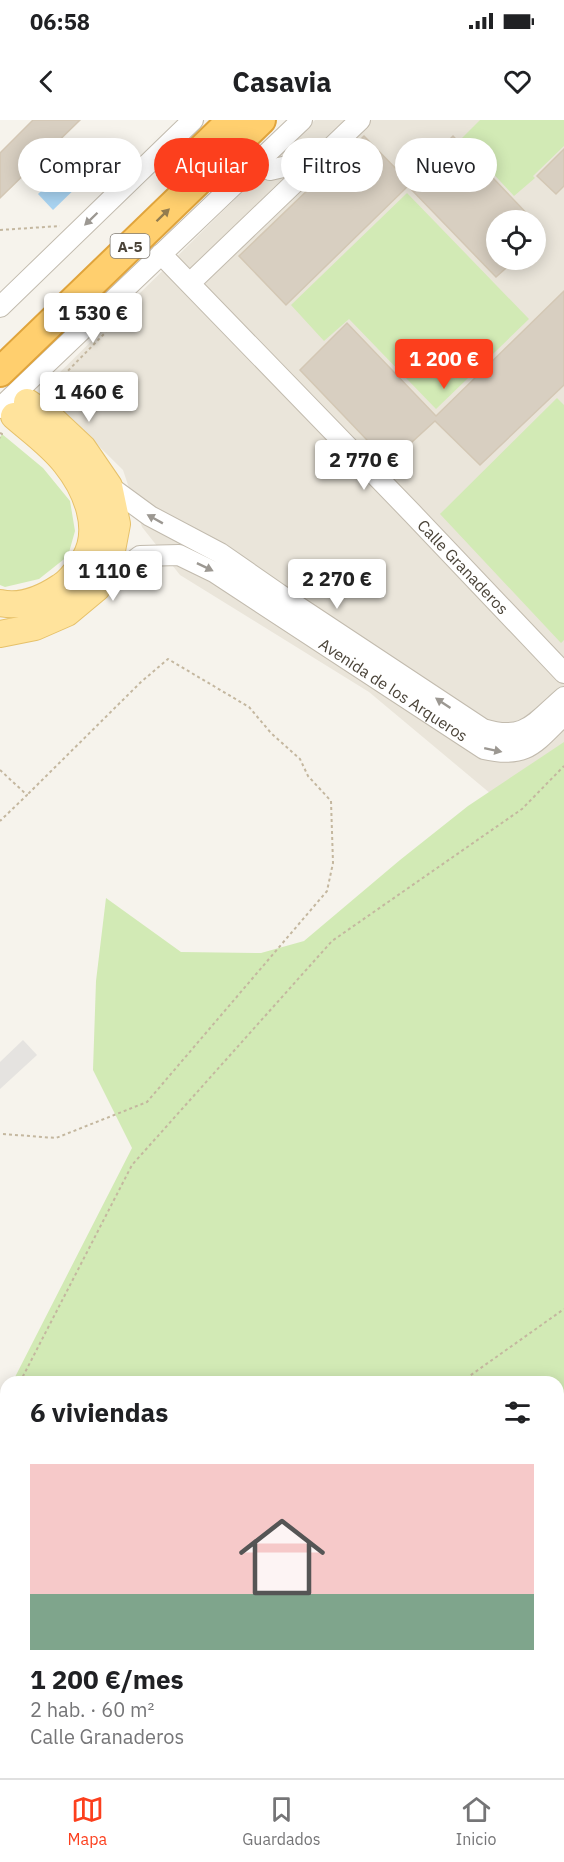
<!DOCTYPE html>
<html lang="es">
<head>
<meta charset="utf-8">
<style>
  body { margin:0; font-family:"IBM Plex Sans",sans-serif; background:#f6f6f6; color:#202124; height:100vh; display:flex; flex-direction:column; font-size:22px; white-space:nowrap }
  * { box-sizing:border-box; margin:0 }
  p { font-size:20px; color:#757577 }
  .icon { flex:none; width:33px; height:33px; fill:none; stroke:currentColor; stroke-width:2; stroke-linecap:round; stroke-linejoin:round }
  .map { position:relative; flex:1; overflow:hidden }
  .panel { position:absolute; left:0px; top:1256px; width:564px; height:404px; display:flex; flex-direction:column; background:#fff; border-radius:18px 18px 0 0; box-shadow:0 3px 15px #0003 }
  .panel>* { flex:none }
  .hud { position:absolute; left:18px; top:18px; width:528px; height:54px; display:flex; gap:12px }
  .controls { position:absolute; left:486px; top:90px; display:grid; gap:12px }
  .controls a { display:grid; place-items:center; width:60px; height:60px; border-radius:50%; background:#fff; box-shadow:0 3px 15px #0003; font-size:30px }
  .price { position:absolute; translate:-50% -51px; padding:0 14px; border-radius:6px; background:#fff; color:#222; font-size:20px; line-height:39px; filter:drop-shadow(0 2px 3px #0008) }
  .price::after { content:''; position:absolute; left:50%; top:36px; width:18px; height:14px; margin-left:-9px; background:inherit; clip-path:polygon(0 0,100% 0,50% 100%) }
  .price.current { background:#fc3f1d; color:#fff }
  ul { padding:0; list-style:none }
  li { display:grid; align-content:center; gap:12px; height:318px; padding:0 30px }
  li+li { border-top:2px solid #e0e0e0 }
  li span { display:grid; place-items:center; height:186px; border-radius:0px; color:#555 }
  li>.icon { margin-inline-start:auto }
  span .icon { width:108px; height:108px; fill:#fffc; stroke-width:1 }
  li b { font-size:26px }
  h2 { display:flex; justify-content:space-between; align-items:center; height:72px; padding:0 30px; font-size:26px }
  .pill { padding:0 21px; border-radius:27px; background:#fff; box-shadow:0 3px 15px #0003; font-size:21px; line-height:54px }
  .pill.current { background:#fc3f1d; color:#fff }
  .status { display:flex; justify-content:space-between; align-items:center; height:42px; padding:0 30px; background:#fff; direction:ltr }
  .status svg { height:16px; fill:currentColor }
  header { display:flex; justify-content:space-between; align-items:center; height:78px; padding:0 30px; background:#fff; font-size:27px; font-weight:700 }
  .tabs { display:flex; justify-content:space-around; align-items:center; height:84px; border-top:2px solid #e0e0e0; background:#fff; font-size:16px; color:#757577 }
  .tabs a { display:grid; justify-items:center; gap:3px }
  .tabs .current { color:#fc3f1d }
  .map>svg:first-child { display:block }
  .residential { fill:#eae5da; fill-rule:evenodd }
  .green { fill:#d2eab5 }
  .parking { fill:#e5e3e0 }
  .water { fill:#a9d4f2 }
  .building { fill:#d8cfc1; stroke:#d3c7b4; stroke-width:1.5 }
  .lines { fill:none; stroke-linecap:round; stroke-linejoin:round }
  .minor-casing { stroke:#c2bbae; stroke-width:22 }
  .major-casing { stroke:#e6c16a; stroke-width:28 }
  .highway-casing { stroke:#e0a43c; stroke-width:32 }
  .path { stroke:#c4b79f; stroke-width:2; stroke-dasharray:3 3; stroke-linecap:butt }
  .minor { stroke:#fff; stroke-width:20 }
  .major { stroke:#ffe39c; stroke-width:26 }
  .highway { stroke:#ffcf6e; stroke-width:28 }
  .oneway { fill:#937c4e }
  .oneway2 { fill:#9c9892 }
  .labels { text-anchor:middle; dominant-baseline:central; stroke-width:4.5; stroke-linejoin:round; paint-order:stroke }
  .shield { fill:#fff; stroke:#817c74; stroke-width:1.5 }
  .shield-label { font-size:15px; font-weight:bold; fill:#4b4439 }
  .street-label { font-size:16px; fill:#4b4439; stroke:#fff }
</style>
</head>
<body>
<div class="status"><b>06:58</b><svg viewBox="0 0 49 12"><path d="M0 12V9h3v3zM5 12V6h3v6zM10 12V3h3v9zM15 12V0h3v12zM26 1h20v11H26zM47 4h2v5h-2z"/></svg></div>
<header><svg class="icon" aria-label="back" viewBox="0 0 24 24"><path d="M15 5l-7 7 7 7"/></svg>Casavia<svg class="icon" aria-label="heart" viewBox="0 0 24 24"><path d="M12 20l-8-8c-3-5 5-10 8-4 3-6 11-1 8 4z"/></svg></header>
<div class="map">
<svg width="564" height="1658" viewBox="0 0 564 1658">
  <rect width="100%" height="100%" fill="#f6f3ec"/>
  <!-- residential -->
  <path class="residential" d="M315 0H564V625L503 684 369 572 180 455 142 407 123 350 42 270ZM496 100H536V140H496Z"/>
  <!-- green -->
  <path class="green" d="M480 0H564V26L533 56 535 58 514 76 461 19Z
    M407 73 529 199 436 289 349 199 324 221 291 185Z
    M557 278 564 285V520L561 523 440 394Z
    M2 314 43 348 70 381 75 411 68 436 39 459 5 467 0 465V317Z
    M564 622V1658H0V1649L6 1644V1653H558V1262L13 1261 132 1028 93 950 96 861 106 778 181 832 261 833 304 821 400 740 468 686Z
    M6 1275V1455L0 1450V1287Z"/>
  <!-- parking -->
  <path class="parking" d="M23 920 37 935 0 969V942Z"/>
  <!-- water -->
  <path class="water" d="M69 44 84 60 53 90 38 74Z"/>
  <!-- building -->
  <path class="building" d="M33 0H80L0 78V33Z
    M364 16 408 61 453 16 533 100H496V140H515L496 157 408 66 286 185 239 136Z
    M564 29V66L556 74 537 56Z
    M564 171V265L480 345 435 301 389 343 300 250 347 203 436 296Z"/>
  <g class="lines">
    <defs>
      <g id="minor">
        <path d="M270 50 318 39"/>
        <path id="s1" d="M161 134 412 393 564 553"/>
        <path d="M190 163 360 0"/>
        <path d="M0 187 193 0"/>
        <path d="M0 288 302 0"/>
        <path d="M109 366 150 396 220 433 279 474 483 609C525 622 534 603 564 577"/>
        <path id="s2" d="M99 467 140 436 179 435 214 452 484 629C527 639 535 623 564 595"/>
      </g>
      <path id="major" d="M0 483C22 488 42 479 60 467 71 461 77 450 84 440 103 409 86 369 65 343 51 325 31 311 14 296
        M0 514 35 507 67 493 97 468 110 441 117 404 109 366 83 328 51 298 27 282"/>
      <path id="highway" d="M197 34 232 0
        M0 252 261 0"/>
    </defs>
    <!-- minor casing -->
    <use href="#minor" class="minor-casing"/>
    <!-- major casing -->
    <use href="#major" class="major-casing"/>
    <!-- highway casing -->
    <use href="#highway" class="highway-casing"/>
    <!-- path -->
    <path class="path" d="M0 110 60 106
      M47 272 106 212
      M0 313 2 314 0 318
      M0 650 27 675 0 701
      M3 1014 56 1018 147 982 327 771 333 743 331 681 308 656 300 639 271 613 249 587 168 539 141 562 27 675
      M20 1262 132 1045 332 821 522 689 564 646
      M461 1262 564 1189
      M0 1300 6 1288
      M0 1441 6 1449
      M0 1492 6 1499
      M103 1653 104 1658
      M323 1653 340 1658
      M372 1653 390 1658
      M473 1653 483 1658
      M13 1658 18 1653
      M144 1658 148 1653
      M269 1658V1653"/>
    <!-- minor -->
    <use href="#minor" class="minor"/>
    <!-- major -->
    <use href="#major" class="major"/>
    <!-- highway -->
    <use href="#highway" class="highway"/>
  </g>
  <!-- one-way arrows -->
  <defs><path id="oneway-solid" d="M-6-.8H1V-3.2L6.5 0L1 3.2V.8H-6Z" transform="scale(1.5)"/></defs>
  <use class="oneway" href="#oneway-solid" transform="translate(163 95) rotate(-44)"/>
  <g class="oneway2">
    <use href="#oneway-solid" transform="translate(91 99) rotate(136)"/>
    <use href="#oneway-solid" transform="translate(155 399) rotate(-151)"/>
    <use href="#oneway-solid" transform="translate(205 447) rotate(26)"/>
    <use href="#oneway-solid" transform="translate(443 583) rotate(-146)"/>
    <use href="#oneway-solid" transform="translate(493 630) rotate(12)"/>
  </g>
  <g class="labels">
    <!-- shield labels -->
    <rect class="shield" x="110.5" y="114" width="39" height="24" rx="4.5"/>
    <g class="shield-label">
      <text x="130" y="126">A-5</text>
    </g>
    <!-- street labels -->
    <g class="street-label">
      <text stroke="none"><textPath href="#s1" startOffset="435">Calle Granaderos</textPath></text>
      <text stroke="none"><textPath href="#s2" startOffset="344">Avenida de los Arqueros</textPath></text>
    </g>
  </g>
</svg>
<div class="controls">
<a><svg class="icon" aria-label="locate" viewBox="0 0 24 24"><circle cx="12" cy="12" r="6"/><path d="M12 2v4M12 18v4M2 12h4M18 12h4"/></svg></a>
</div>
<b class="price" style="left:93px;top:224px">1 530 €</b>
<b class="price current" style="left:444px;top:270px">1 200 €</b>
<b class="price" style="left:89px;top:303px">1 460 €</b>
<b class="price" style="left:364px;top:371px">2 770 €</b>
<b class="price" style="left:113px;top:482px">1 110 €</b>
<b class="price" style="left:337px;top:490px">2 270 €</b>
<div class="hud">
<a class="pill">Comprar</a>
<a class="pill current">Alquilar</a>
<a class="pill">Filtros</a>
<a class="pill">Nuevo</a>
</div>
<section class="panel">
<h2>6 viviendas<svg class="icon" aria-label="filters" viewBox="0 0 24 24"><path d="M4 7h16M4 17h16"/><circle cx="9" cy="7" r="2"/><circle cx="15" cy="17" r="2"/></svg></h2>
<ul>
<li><span style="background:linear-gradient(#f6c9c9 70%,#7fa58c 0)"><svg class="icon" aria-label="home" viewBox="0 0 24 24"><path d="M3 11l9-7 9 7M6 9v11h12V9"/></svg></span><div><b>1 200 €/mes</b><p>2 hab. · 60 m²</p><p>Calle Granaderos</p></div></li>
</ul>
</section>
</div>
<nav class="tabs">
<a class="current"><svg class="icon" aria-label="map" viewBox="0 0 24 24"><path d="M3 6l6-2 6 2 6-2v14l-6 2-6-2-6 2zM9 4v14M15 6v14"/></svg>Mapa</a>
<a><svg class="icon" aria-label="saved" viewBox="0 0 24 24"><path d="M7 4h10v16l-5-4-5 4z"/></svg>Guardados</a>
<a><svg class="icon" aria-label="home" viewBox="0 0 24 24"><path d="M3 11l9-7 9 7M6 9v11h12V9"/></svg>Inicio</a>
</nav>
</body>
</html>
